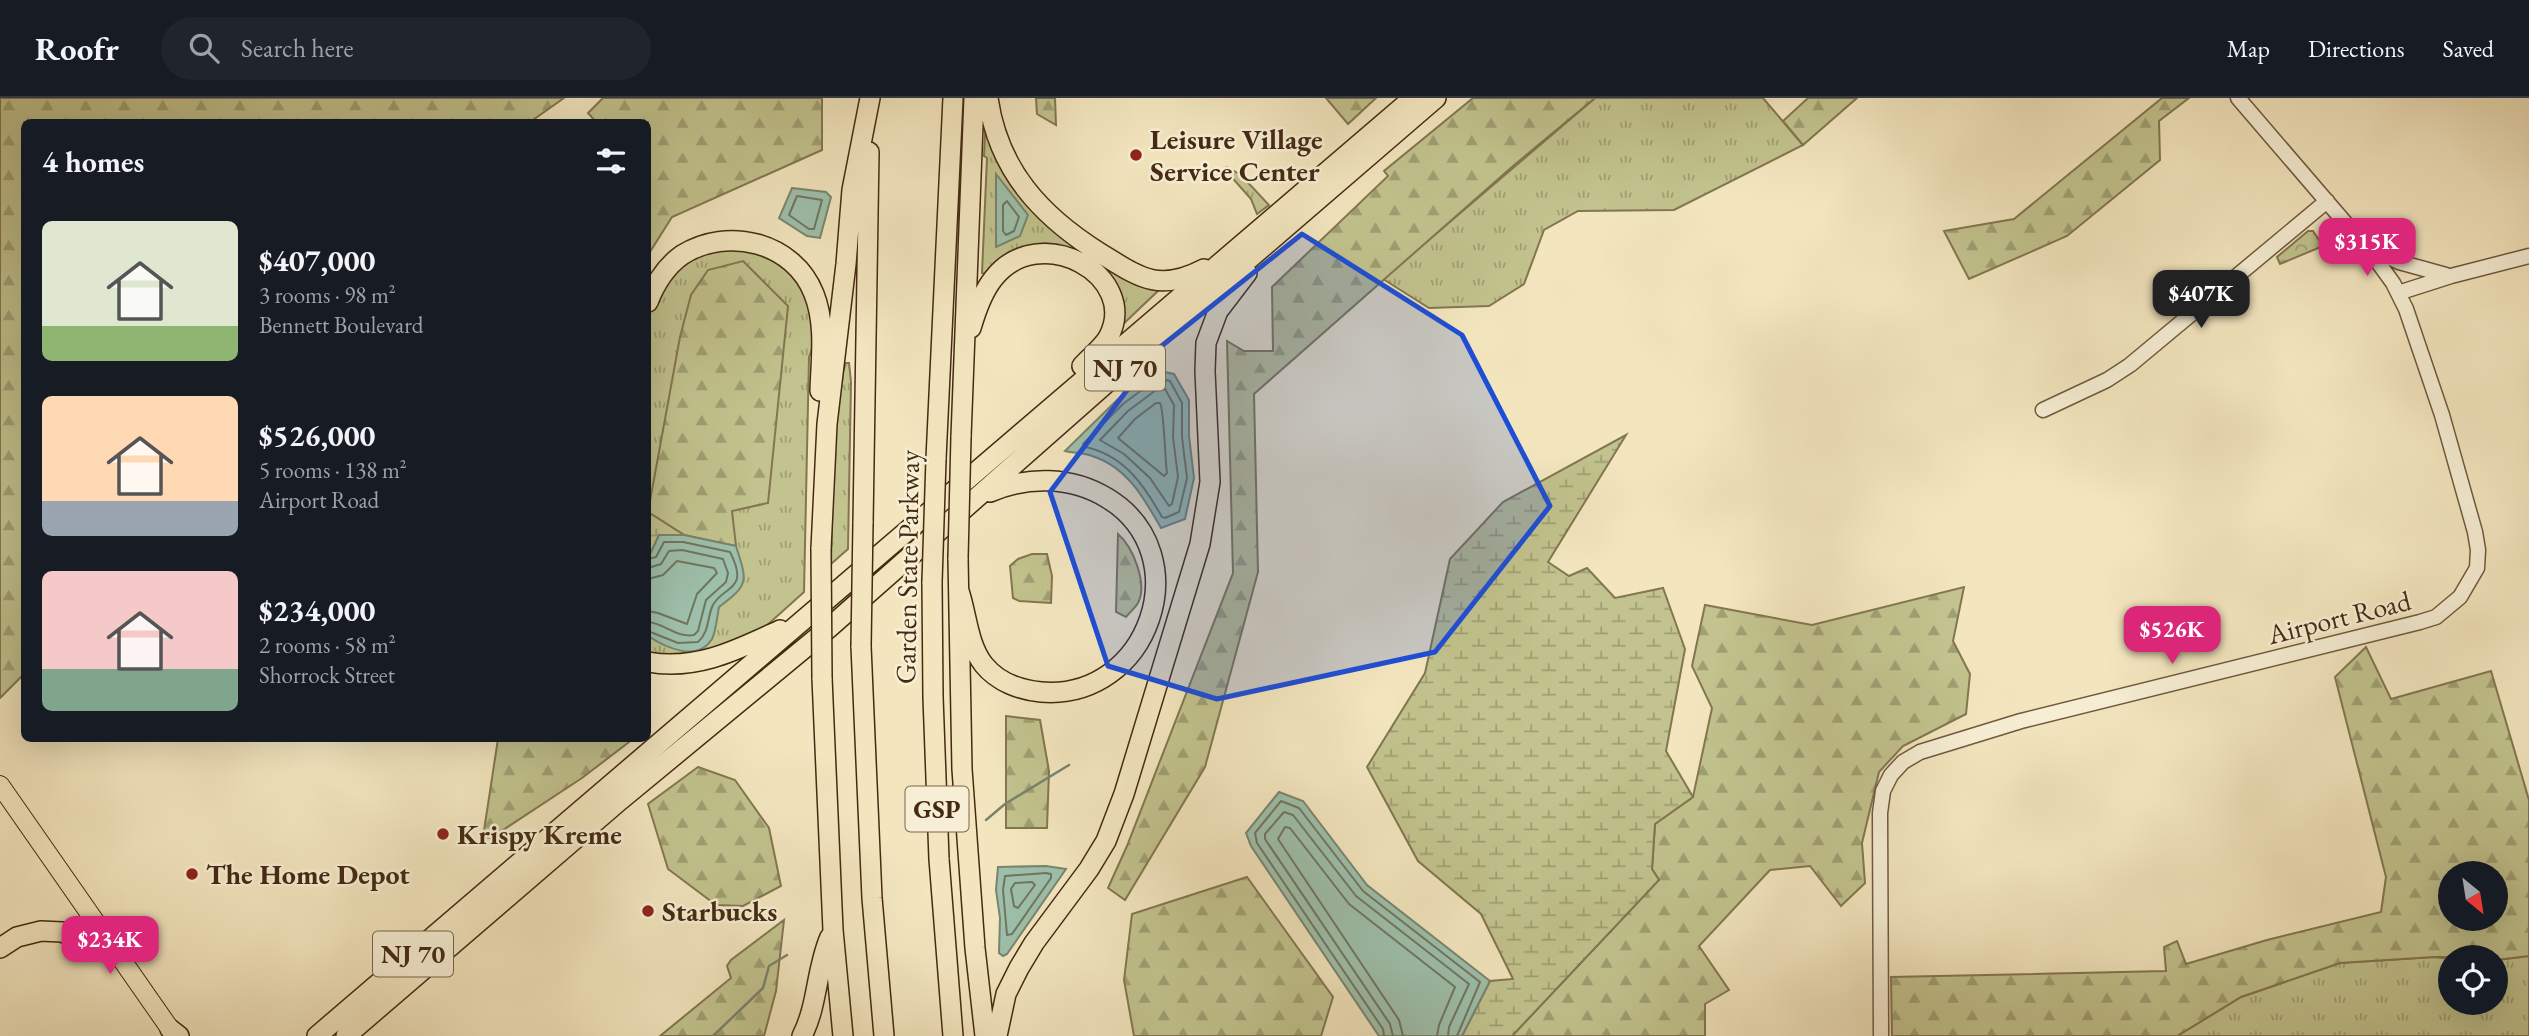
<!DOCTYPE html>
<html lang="en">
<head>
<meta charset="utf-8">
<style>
  body { margin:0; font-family:"EB Garamond",serif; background:#20242c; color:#f1f3f6; height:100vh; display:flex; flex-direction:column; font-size:26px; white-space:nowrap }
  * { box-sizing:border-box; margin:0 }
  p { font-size:23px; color:#9ea1a6 }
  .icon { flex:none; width:38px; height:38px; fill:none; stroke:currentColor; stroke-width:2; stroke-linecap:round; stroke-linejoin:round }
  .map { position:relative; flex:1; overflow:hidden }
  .side { position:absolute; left:21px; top:21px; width:630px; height:623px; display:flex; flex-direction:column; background:#171b24; border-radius:10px; box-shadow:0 7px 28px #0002 }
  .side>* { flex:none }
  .needle { width:46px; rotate:150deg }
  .fabs { position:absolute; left:2438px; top:763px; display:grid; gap:14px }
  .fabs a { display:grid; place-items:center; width:70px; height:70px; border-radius:50%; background:#171b24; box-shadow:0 7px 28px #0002; font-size:35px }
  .price { position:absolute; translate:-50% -60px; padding:0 16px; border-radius:14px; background:#db2777; color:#fff; font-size:23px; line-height:46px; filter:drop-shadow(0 2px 4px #0008) }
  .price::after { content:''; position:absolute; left:50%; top:42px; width:21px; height:16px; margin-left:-10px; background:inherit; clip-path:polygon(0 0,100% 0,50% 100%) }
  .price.selected { background:#222; color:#fff }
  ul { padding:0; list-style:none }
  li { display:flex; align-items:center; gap:21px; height:175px; padding:0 21px }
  li span { display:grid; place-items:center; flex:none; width:196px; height:140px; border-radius:10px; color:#555 }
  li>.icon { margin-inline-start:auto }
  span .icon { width:84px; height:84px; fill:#fffc; stroke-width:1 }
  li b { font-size:30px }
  h2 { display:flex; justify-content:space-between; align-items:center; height:84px; padding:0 21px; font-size:30px }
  header { display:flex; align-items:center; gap:42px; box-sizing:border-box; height:98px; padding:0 35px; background:#171b24; border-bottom:2px solid #363941 }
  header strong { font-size:33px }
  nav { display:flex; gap:38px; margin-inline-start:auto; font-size:24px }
  .search { width:490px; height:63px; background:#20242c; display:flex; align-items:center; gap:18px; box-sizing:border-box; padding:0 24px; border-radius:38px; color:#9ea1a6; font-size:26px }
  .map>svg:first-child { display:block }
  .grass { fill:url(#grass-tufts); stroke:#837650; stroke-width:2 }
  .forest { fill:url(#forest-firs); stroke:#837650; stroke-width:2; fill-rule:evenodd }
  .wetland { fill:url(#wetland-marsh); stroke:#837650; stroke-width:2 }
  .park { fill:url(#park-crowns); stroke:#837650; stroke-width:2 }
  .water { fill:#9dc0ac; stroke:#79846e; stroke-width:2 }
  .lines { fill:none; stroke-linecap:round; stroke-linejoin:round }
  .shore { stroke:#70755f; stroke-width:2 }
  .stream { stroke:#79846e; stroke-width:2.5 }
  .minor-casing { stroke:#70593d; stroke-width:17 }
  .major-casing { stroke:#442a12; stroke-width:20 }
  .highway-casing { stroke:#442a12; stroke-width:22 }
  .minor { stroke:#f7efd5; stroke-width:14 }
  .major { stroke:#f3e6bf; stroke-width:18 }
  .highway { stroke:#f3e6bf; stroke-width:19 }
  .highway-bridge-casing { stroke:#442a12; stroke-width:22; stroke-linecap:butt }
  .highway-bridge { stroke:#f3e6bf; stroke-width:19 }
  .marked { fill:#1d4ed8; fill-opacity:0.2; stroke:#1d4ed8; stroke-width:5; stroke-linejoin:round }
  .poi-dot { fill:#8f2418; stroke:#f7efd5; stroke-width:2.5 }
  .labels { text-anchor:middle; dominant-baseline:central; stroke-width:5; stroke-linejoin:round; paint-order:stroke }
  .shield { fill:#f7efd5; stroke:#7a654c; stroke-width:2 }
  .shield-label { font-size:26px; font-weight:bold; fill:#442a12 }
  .poi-label { font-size:28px; font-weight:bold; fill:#442a12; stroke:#f7efd5; text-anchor:start }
  .street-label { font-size:28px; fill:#442a12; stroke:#f7efd5 }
</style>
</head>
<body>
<header>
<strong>Roofr</strong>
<div class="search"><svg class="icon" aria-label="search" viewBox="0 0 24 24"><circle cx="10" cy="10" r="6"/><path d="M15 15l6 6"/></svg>Search here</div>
<nav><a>Map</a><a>Directions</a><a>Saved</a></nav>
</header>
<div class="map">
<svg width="2529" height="938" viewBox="0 0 2529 938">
  <defs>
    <pattern id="grass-tufts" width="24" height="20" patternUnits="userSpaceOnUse" patternTransform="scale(1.75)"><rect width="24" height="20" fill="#c2c38e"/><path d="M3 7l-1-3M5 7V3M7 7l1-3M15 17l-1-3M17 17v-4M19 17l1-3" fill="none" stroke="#9f9f73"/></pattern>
    <pattern id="forest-firs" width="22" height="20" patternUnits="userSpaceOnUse" patternTransform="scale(1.75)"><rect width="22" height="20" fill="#c2c38e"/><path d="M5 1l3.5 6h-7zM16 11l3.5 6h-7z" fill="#9f9f73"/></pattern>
    <pattern id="wetland-marsh" width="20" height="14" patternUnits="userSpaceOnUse" patternTransform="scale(1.75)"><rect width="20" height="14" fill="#c2c38e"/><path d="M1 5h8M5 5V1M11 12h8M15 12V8" fill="none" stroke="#9f9f73"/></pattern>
    <pattern id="park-crowns" width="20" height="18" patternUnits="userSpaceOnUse" patternTransform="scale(1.75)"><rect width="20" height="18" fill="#c2c38e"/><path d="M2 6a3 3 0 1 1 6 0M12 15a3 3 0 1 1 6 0" fill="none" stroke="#9f9f73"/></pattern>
  </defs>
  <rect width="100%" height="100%" fill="#f3e6bf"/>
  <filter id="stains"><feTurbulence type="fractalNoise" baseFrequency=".00286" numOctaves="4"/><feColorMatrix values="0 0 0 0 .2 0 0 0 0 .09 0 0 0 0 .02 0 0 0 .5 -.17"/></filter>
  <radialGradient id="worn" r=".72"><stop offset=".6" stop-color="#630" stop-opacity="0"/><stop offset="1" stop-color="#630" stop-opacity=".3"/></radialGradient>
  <!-- grass -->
  <path class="grass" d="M1595 0H1763L1803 47 1674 112 1578 113 1544 132 1524 186 1489 208 1429 210 1383 181Z
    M986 18 1008 80 1161 190 1116 233 1106 173C1086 155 1056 138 1027 149 1012 155 998 167 985 176L982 175 987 60 984 58Z
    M1227 69 1241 77 1269 107 1257 116 1251 101 1227 74 1225 71Z
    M744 147C757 153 777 159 788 168 808 185 820 237 809 259L804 494 764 530 697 559H648V215L663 183 702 151Z
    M846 265H849L851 284 848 451 831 466 834 337 841 280Z
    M2529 858V938H2177L2241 899 2340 865 2434 859 2450 861V905H2496V862Z"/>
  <!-- forest -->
  <path class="forest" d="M0 0H564L530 24H24V576L0 600Z
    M603 0H822V52L672 119 648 157V95L650 92 648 89V24H596L588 15Z
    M1036 0H1055L1056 27 1037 16Z
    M1326 0H1376L1348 26Z
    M1473 0H1595L1513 68 1254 296 1258 474 1205 669 1125 802 1108 790 1127 748 1233 475 1227 243 1244 253H1273L1272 189 1388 78 1384 73Z
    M1808 0H1857L1803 47 1783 23Z
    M2162 0H2189L2159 23 2160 62 2067 138 1969 181 1944 133 2014 121Z
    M743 163 788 208 768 405 732 413 736 448 684 437 648 414 680 239 691 197 708 172Z
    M1118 436C1133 449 1148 486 1138 505 1135 510 1130 514 1126 519L1116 514Z
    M1032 456H1047L1052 478 1051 505 1019 503 1013 500 1010 468 1018 461Z
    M1964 489 1953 543 1970 576 1966 616 1903 648 1879 674 1862 745 1865 785 1841 808 1810 768 1770 772 1699 848 1729 892 1705 906V938H1512L1659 782 1652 771 1655 726 1693 699 1712 610 1692 568 1705 507 1812 527Z
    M2366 549 2391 601 2491 573 2529 702V858L2496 862V859H2434L2340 865 2241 899 2177 938H1892L1891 879 2166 873 2164 849 2177 843 2186 866 2267 842 2381 814 2386 779 2335 579ZM2450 775H2496V821H2450Z
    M1006 618 1040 622 1049 673 1047 730H1006Z
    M498 641V640L633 641 582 680 491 740 483 739Z
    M698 669 735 682 769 730 781 788 743 808 716 807 668 771 648 706Z
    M1247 779 1333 899 1321 938H1134L1124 882 1132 816Z
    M784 822 776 893 764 938H660L731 880 727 868 731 862Z"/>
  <!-- wetland -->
  <path class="wetland" d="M1626 337 1548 464 1569 478 1587 470 1615 500 1663 490 1685 551 1666 653 1693 699 1655 726 1652 771 1659 782 1512 938H1462L1490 883 1513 881 1481 816 1418 763 1367 669 1425 575 1450 461 1503 404Z
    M648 414 684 437H659L648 461Z"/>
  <!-- park -->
  <path class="park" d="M2308 133H2313L2323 148 2280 166 2277 159Z"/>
  <!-- water -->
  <path class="water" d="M996 76 1028 117 1020 138 996 149Z
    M792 90 826 94 831 99 820 140 807 138 779 120Z
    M1155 272 1174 276 1189 302V338L1194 380 1185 421 1161 430C1144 400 1127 369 1092 358 1084 355 1073 355 1065 353L1118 301Z
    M659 437H684L736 448C747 483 750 486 719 509 717 519 716 533 712 541 697 565 665 549 648 538V461Z
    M1279 694 1303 703 1367 787 1490 883 1462 938H1379L1251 748 1246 735Z
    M1046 768 1066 771 1007 856 1003 858 999 855 1000 820 996 792 998 769Z"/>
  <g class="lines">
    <!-- shore -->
    <path class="shore" d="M797 98 822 102 814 131H809L789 117Z
      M1007 103 1019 119 1014 133 1006 137 1003 133V107Z
      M1158 280 1170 283 1182 305V339L1187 380 1179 414 1165 420 1162 419C1144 387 1124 357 1085 349L1083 346 1123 306Z
      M1160 289 1165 291 1174 307 1173 339 1178 379 1172 406 1169 408 1150 380 1124 356 1100 342 1128 313Z
      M1156 305H1160C1164 311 1165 362 1167 375L1164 378 1118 340 1135 321Z
      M648 461 656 459 664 444H683L730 454C751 495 721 487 712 509 707 522 709 534 698 544L678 545 648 533
      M648 470 661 466 669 453 682 452 723 461 728 475 726 484 706 502 698 533 694 537C676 540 664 525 648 524
      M648 481 663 477 677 463 714 470 717 475 697 496 687 526 658 515 648 513
      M1046 775 1051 776V780L1012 836 1007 837 1003 792 1005 778Z
      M1015 785 1032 784 1035 787 1018 810 1014 808 1011 791Z
      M1384 938 1383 931 1257 745 1255 735 1281 703 1299 710 1363 793 1480 884 1457 938
      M1393 938 1390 926 1265 741V736L1284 714 1293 717 1356 798 1469 886 1449 929 1448 938
      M1403 938 1399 922 1278 741 1285 729 1290 730 1349 806 1455 889 1439 927 1437 938"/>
    <!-- stream -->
    <path class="stream" d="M986 722 1005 706 1069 667
      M713 938 763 890 769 868 787 857"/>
    <defs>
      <path id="minor" d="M2370 150 2399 164 2446 177
        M2398 195 2451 178 2529 158
        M2043 312 2107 282 2130 267 2327 103
        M1881 938 1880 715 1883 693 1891 677 1903 664 1920 654 2021 623 2420 524 2436 519 2460 499 2477 470 2478 452 2475 434 2442 317 2406 211 2393 185 2372 156 2238 0"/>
      <path id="major" d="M0 687 175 938"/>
      <path id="highway" d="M988 0C998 72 1041 118 1100 155 1139 179 1158 195 1204 171
        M648 204C655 186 665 169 682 157 727 128 794 144 814 196 826 226 821 261 820 293
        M971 230C976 213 982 195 993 181 1039 121 1142 178 1108 240 1102 250 1090 259 1082 268
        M961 339 974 0
        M936 361 953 0
        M863 425 869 54
        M821 451 827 326 846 166 852 92 870 0
        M958 460 962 671 975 850 985 938
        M932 484 933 599 939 761 953 938
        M959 493C967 517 968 547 984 567 998 584 1020 592 1041 594 1149 603 1200 456 1107 400 1071 378 1028 378 990 394
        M861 548 872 800 884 938
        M648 564C696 573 737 552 780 532
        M822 580 833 832 843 938
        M0 850 17 839 41 833 62 834 88 845 111 846
        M170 931 179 938
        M317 938 1413 0
        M346 938 618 704 830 529 1170 229 1436 0
        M802 938C818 907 816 871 830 839
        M997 938 1006 896 1019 870 1034 845 1089 771 1106 743 1124 696 1200 446 1210 384 1205 273 1206 245 1218 213 1247 175"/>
    </defs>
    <!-- minor casing -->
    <use href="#minor" class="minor-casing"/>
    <!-- major casing -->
    <use href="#major" class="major-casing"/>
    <!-- highway casing -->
    <use href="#highway" class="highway-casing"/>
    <!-- minor -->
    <use href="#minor" class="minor"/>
    <!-- major -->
    <use href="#major" class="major"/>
    <!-- highway -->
    <use href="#highway" class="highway"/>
    <defs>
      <path id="highway-bridge" d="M821 451 822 580
        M958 460 961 339
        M932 484 936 361
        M861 548 863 425"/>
    </defs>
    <!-- highway-bridge casing -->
    <use href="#highway-bridge" class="highway-bridge-casing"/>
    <!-- highway-bridge -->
    <use href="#highway-bridge" class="highway-bridge"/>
  </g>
  <!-- marked area -->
  <path class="marked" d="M1302 136 1462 237 1550 408 1435 554 1217 601 1108 568 1050 394 1159 250Z"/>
  <!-- markers -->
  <g class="poi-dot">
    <circle cx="1136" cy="57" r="7"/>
    <circle cx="443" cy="736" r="7"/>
    <circle cx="192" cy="776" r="7"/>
    <circle cx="648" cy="813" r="7"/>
  </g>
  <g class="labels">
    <!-- shield labels -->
    <g class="shield">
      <rect x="1085" y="247.5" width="80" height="45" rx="5"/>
      <rect x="905.5" y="688.5" width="63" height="45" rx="5"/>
      <rect x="373" y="833.5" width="80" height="45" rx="5"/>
    </g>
    <g class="shield-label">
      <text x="1125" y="270">NJ 70</text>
      <text x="937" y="711">GSP</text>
      <text x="413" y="856">NJ 70</text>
    </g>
    <!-- poi labels -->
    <g class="poi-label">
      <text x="1150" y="41">Leisure Village<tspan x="1150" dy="32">Service Center</tspan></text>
      <text x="457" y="736">Krispy Kreme</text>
      <text x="206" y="776">The Home Depot</text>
      <text x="662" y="813">Starbucks</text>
    </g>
    <!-- street labels -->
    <g class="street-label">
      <text transform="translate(907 469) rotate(-89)">Garden State Parkway</text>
      <text transform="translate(2339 519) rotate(-14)">Airport Road</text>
    </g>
  </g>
  <rect width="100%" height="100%" filter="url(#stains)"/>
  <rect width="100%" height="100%" fill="url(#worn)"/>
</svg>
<div class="fabs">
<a><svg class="needle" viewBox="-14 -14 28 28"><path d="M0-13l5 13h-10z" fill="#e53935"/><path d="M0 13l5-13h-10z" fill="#9ea1a6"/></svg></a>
<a><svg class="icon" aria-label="locate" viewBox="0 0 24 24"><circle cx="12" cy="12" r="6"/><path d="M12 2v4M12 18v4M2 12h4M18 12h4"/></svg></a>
</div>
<b class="price" style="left:2367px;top:180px">$315K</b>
<b class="price selected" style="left:2201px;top:232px">$407K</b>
<b class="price" style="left:2172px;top:568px">$526K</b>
<b class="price" style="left:110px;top:878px">$234K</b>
<section class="side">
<h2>4 homes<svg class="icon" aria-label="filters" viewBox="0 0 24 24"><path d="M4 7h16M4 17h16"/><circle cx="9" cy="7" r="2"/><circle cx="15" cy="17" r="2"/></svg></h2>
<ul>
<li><span style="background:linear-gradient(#dfe7d0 75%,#8fb573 0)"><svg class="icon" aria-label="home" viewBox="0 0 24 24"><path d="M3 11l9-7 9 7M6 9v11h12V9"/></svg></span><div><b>$407,000</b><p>3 rooms · 98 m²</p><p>Bennett Boulevard</p></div></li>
<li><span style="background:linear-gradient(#ffd9b3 75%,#9aa5b1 0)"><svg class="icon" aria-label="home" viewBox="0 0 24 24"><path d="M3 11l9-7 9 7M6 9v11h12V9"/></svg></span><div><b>$526,000</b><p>5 rooms · 138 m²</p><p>Airport Road</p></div></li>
<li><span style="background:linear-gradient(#f6c9c9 70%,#7fa58c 0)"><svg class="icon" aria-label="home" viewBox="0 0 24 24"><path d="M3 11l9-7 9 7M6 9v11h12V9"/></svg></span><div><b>$234,000</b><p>2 rooms · 58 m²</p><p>Shorrock Street</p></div></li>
</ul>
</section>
</div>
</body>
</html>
